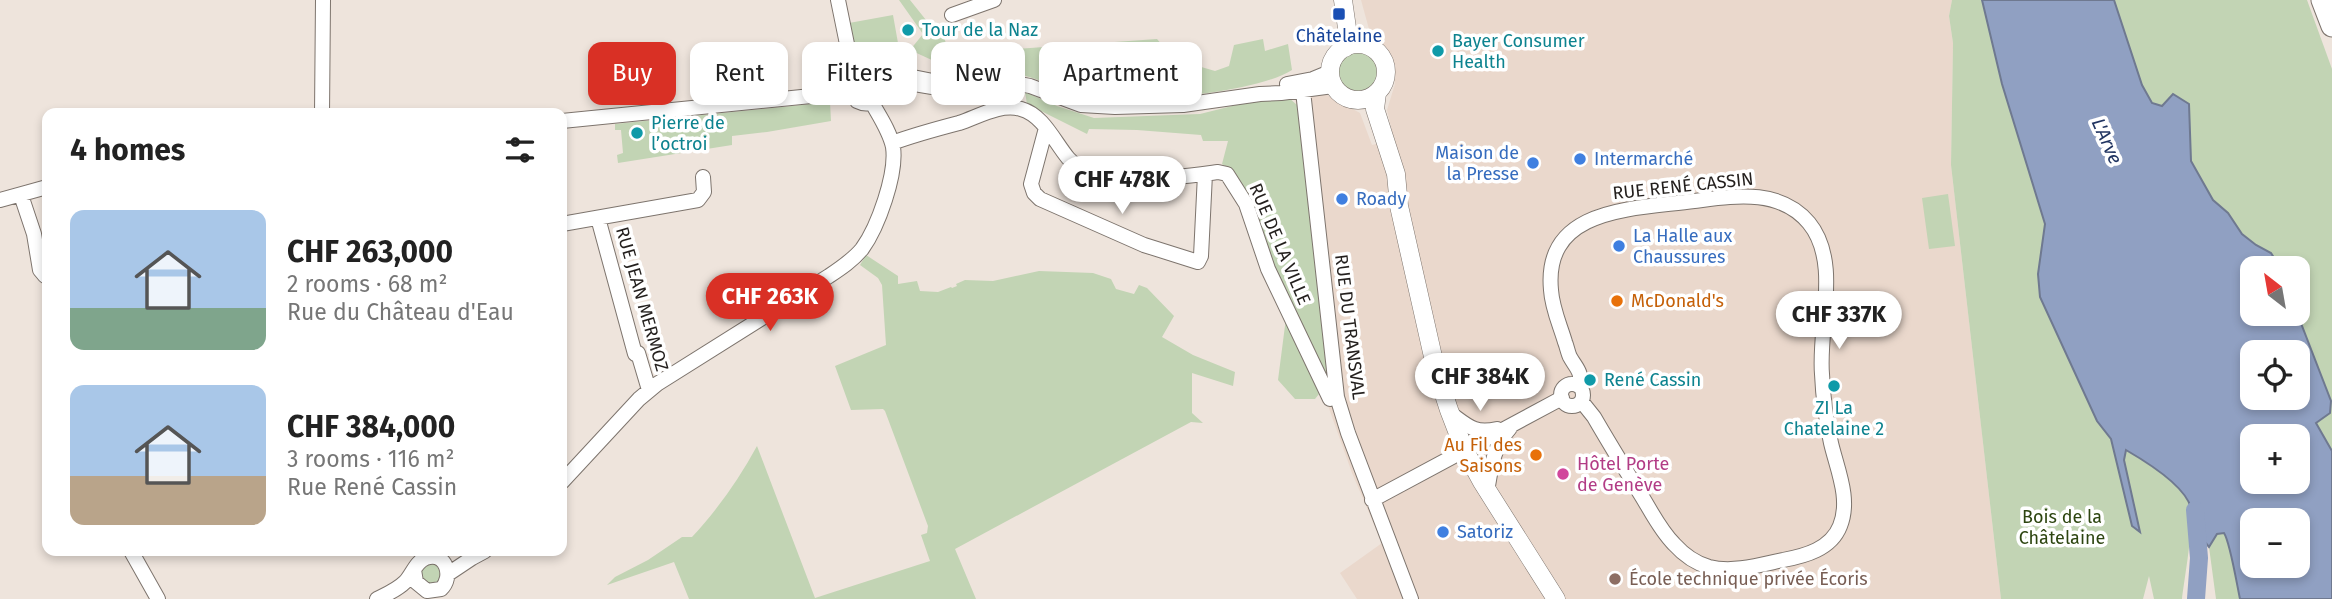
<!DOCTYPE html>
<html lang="en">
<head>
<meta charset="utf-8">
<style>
  body { margin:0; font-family:"Fira Sans",sans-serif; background:#f2f2f2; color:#222; height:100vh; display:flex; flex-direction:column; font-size:26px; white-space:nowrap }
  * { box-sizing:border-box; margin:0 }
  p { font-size:23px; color:#767676 }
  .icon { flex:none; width:38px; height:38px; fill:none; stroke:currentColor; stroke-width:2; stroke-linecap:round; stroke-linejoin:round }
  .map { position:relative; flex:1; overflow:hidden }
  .side { position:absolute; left:42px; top:108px; width:525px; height:448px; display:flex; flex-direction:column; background:#fff; border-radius:14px; box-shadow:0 4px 10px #0003 }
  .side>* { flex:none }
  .top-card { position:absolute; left:588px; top:42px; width:665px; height:63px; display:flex; gap:14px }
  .needle { width:46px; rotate:329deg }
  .fabs { position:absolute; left:2240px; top:256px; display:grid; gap:14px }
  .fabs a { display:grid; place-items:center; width:70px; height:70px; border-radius:14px; background:#fff; box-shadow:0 4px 10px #0003; font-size:35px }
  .price { position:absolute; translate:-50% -60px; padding:0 16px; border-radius:24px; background:#fff; color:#222; font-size:23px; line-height:46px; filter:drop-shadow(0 2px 4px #0008) }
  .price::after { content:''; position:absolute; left:50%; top:42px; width:21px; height:16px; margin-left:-10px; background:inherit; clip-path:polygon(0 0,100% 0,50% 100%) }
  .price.active { background:#d93025; color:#fff }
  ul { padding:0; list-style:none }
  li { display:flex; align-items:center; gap:21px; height:175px; padding:0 28px }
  li span { display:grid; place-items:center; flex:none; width:196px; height:140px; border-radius:14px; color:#555 }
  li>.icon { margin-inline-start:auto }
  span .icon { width:84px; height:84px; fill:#fffc; stroke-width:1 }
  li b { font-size:30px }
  h2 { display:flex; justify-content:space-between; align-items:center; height:84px; padding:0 28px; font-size:30px }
  .chip { padding:0 24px; border-radius:14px; background:#fff; box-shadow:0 4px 10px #0003; font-size:24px; line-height:63px }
  .chip.active { background:#d93025; color:#fff }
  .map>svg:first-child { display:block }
  .built { fill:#ead8cc }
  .green { fill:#c2d4b4 }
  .water { fill:#90a0c2; stroke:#6f7990; stroke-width:2; fill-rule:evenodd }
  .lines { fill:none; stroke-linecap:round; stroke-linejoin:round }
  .river { stroke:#90a0c2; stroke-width:18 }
  .minor-casing { stroke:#7d746d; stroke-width:16 }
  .major-casing { stroke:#7d746d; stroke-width:19 }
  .highway-casing { stroke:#7d746d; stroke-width:23 }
  .minor { stroke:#fff; stroke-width:14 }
  .major { stroke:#fff; stroke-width:18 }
  .highway { stroke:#fff; stroke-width:21 }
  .transit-dot { fill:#1a4fb4; stroke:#fff; stroke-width:2.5 }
  .culture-dot { fill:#0f9aa8; stroke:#fff; stroke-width:2.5 }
  .shop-dot { fill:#3f7fe0; stroke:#fff; stroke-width:2.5 }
  .food-dot { fill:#e8710a; stroke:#fff; stroke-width:2.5 }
  .hotel-dot { fill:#d1479c; stroke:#fff; stroke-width:2.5 }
  .education-dot { fill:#8d6e63; stroke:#fff; stroke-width:2.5 }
  .labels { text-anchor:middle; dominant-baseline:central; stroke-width:7; stroke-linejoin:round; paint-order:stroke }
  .culture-label { font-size:18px; fill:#0d838f; stroke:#fff; text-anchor:start }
  .transit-label { font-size:18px; fill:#164399; stroke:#fff }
  .shop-label { font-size:18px; fill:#366cbe; stroke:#fff; text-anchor:start }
  .street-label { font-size:18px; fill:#231f1d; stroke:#fff }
  .food-label { font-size:18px; fill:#c56008; stroke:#fff; text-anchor:start }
  .hotel-label { font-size:18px; fill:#b23c85; stroke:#fff; text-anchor:start }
  .park-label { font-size:18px; fill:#2d4510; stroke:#fff }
  .education-label { font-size:18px; fill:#785e54; stroke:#fff; text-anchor:start }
  .water-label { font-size:19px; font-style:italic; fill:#203461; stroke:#fff }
</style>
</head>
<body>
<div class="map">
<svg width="2332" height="599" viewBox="0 0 2332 599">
  <rect width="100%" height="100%" fill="#eee4dc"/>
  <!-- built -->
  <path class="built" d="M1361 0H1952L1949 16 1953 43 1951 165 2001 599H1357L1340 573 1382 543 1352 473 1326 400 1329 387 1295 96 1319 93 1327 95 1360 113 1372 145 1394 140 1387 110 1395 84 1388 52 1383 44 1372 40Z"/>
  <!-- green -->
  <path class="green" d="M899 0H910L926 20 942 32 947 46 960 63 962 70 951 66 947 67 910 50 923 34Z
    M1952 0H1982L2002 84 2045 224 2038 274 2040 297 2097 421 2111 439 2132 526 2140 531 2124 460 2125 449C2146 462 2182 482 2190 506 2195 520 2184 581 2182 599H2154L2149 576 2143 599H2001L1951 165 1953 43 1949 16Z
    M2114 0H2307L2332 69V451L2316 423 2331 401 2297 313 2298 268H2278L2271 253 2256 245 2242 234 2228 213 2213 200 2191 161 2189 104 2162 106 2152 103 2142 85Z
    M893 15 898 43 862 52 854 48 849 23Z
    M1157 39 1174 59 1215 71 1229 66 1234 45 1263 39 1265 51 1288 44 1292 70C1257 93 1124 106 1082 96 1060 90 1040 78 1016 74L1015 49Z
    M1336 72a22 22 0 1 1 44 0a22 22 0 1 1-44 0Z
    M1025 92 1057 106 1094 118 1200 114 1264 98 1288 97 1297 105 1329 387 1230 169 1222 164 1228 141H1203L1201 135 1137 130 1089 129 1087 134 1027 104Z
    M830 102 831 121 767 132 732 136V145L618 163 617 155 623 153 621 130H615V124Z
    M1948 194 1955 246 1929 249 1922 198Z
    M866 255 898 276V284L917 281 920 291 938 292 951 287 952 288 957 286 956 284 965 280 993 281 1039 271 1093 273 1111 279 1116 289 1134 294 1139 285 1147 288 1174 316 1162 337 1193 355 1235 372 1233 386 1192 373V413L1203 423 1191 422 955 549 976 599H689L674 562 607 585 615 577 648 560 682 537H692C718 509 739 479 757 446L815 598 930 561 921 535 927 533 928 526 885 411 883 409 851 410 835 366 886 345 882 285 878 278 860 265Z
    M1286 318 1319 394 1315 399H1295L1278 380Z
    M2224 533C2231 542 2237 585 2240 599H2216L2209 547 2217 534Z
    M431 563 438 565 443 578 434 586 424 583 420 573 424 566Z"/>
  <!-- water -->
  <path class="water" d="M1982 0H2114L2142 85 2152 103 2162 106 2173 94 2189 104 2191 161 2213 200 2228 213 2242 234 2256 245 2271 253 2278 264V268H2252V313H2297L2331 401 2330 413 2316 423 2332 451V599H2240C2237 585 2230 542 2224 533L2217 534 2209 547 2191 525C2191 520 2192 513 2191 508 2185 485 2145 461 2126 450L2124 460 2140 532 2132 526 2111 439 2097 421 2040 297 2038 274 2045 224 2002 84ZM2252 352H2298V397H2252ZM2252 436H2298V481H2252ZM2252 520H2298V565H2252Z"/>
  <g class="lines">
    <!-- river -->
    <path class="river" d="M2195 510 2199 558 2196 599"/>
    <defs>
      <path id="minor" d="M838 0 848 49 861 75
        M952 15 994 0
        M992 83C976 85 959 89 943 88 926 88 911 80 894 86 879 92 875 110 857 101L852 90 856 78 867 74 882 78 913 77 938 82 1014 83 1030 86 1081 105 1115 107 1183 105 1260 94 1281 93 1333 86
        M1287 84 1313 79 1330 72
        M1303 91 1337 397 1348 433 1411 599
        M322 114 323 0
        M562 121 821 95 853 84
        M1046 128 1031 184 1034 193 1040 199 1144 245 1198 262 1201 256 1205 174
        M892 143C914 135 936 129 959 123 978 117 1000 103 1021 109 1043 115 1054 141 1068 158 1095 190 1180 177 1218 172L1227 174 1246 204 1268 269 1330 399
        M21 195 34 234 40 270 45 276
        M0 200 47 187
        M598 218 635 354 638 353 649 390
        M562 224 698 200 704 192 703 177
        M1561 395a11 11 0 1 1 22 0a11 11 0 1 1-22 0Z
        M1579 386C1583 372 1576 368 1570 357 1568 353 1567 347 1565 342 1560 325 1552 308 1551 290 1543 206 1637 209 1694 201 1734 196 1780 188 1809 223 1841 262 1818 327 1822 374 1823 397 1826 420 1831 443 1837 469 1851 499 1840 526 1831 549 1805 556 1783 560 1760 565 1733 573 1709 567 1695 563 1683 554 1674 544 1660 530 1651 511 1641 495 1625 469 1609 443 1594 417L1582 402
        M1450 413C1468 426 1474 434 1497 429
        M562 482 639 399 657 384 829 276C841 268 853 260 862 249 878 227 897 174 893 147 890 132 880 117 872 103
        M1487 492C1491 468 1493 447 1510 428
        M1372 500 1562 398
        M131 551 158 599
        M448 574 472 558 485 551
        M377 599C387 594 397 590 405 582 412 575 416 561 426 558 446 551 454 577 441 589L427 591 416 582 414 570"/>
      <path id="major" d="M1343 0 1347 28 1345 48
        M1330 72a28 28 0 1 1 56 0a28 28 0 1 1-56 0Z
        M1377 93 1375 109 1396 174 1399 206 1436 370 1449 410 1464 449 1482 482 1556 599"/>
      <path id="highway" d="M2322 0 2332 26"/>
    </defs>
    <!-- minor casing -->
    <use href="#minor" class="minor-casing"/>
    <!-- major casing -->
    <use href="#major" class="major-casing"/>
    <!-- highway casing -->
    <use href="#highway" class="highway-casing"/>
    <!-- minor -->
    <use href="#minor" class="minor"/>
    <!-- major -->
    <use href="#major" class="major"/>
    <!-- highway -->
    <use href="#highway" class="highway"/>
  </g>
  <!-- markers -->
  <rect class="transit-dot" x="1332" y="7" width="14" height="14" rx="3.5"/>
  <g class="culture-dot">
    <circle cx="908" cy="30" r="7"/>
    <circle cx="1438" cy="51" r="7"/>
    <circle cx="637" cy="133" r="7"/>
    <circle cx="1590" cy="380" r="7"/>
    <circle cx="1834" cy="386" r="7"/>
  </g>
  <g class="shop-dot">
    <circle cx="1580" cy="159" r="7"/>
    <circle cx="1533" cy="163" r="7"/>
    <circle cx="1342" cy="199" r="7"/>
    <circle cx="1619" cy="246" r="7"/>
    <circle cx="1443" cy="532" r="7"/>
  </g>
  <g class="food-dot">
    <circle cx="1617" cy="301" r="7"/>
    <circle cx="1536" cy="455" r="7"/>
  </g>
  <circle class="hotel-dot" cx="1563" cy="474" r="7"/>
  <circle class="education-dot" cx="1615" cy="579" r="7"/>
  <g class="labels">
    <!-- culture labels -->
    <g class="culture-label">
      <text x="922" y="30">Tour de la Naz</text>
      <text x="1452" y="41">Bayer Consumer<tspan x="1452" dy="21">Health</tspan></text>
      <text x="651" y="123">Pierre de<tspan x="651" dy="21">l’octroi</tspan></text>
      <text x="1604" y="380">René Cassin</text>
      <text x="1834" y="408" text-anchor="middle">ZI La<tspan x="1834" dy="21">Chatelaine 2</tspan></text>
    </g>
    <!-- transit labels -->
    <g class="transit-label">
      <text x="1339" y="36">Châtelaine</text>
    </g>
    <!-- shop labels -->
    <g class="shop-label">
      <text x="1519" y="153" text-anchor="end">Maison de<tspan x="1519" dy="21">la Presse</tspan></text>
      <text x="1594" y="159">Intermarché</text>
      <text x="1356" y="199">Roady</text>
      <text x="1633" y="236">La Halle aux<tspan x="1633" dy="21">Chaussures</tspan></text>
      <text x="1457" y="532">Satoriz</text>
    </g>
    <!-- street labels -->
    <g class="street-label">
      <text transform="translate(1683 186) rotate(-6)">RUE RENÉ CASSIN</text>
      <text transform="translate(1280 244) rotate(67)">RUE DE LA VILLE</text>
      <text transform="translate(642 299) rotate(74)">RUE JEAN MERMOZ</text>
      <text transform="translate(1350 327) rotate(83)">RUE DU TRANSVAL</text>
    </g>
    <!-- food labels -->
    <g class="food-label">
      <text x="1631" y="301">McDonald's</text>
      <text x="1522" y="445" text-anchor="end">Au Fil des<tspan x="1522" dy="21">Saisons</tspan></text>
    </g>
    <!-- hotel labels -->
    <g class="hotel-label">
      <text x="1577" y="464">Hôtel Porte<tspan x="1577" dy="21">de Genève</tspan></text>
    </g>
    <!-- park labels -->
    <g class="park-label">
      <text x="2062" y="517">Bois de la<tspan x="2062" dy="21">Châtelaine</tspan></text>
    </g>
    <!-- education labels -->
    <g class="education-label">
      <text x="1629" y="579">École technique privée Écoris</text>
    </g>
    <!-- water labels -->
    <g class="water-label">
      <text transform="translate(2107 141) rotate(66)">L'Arve</text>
    </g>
  </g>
</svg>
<div class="fabs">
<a><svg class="needle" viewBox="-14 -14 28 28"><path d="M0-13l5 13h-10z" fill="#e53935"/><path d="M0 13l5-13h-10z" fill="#767676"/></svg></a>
<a><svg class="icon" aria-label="locate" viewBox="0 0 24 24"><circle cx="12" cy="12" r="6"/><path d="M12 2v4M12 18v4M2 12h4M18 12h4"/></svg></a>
<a>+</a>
<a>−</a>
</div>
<b class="price" style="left:1122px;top:216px">CHF 478K</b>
<b class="price active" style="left:770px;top:333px">CHF 263K</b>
<b class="price" style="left:1839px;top:351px">CHF 337K</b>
<b class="price" style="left:1480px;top:413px">CHF 384K</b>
<div class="top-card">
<a class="chip active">Buy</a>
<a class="chip">Rent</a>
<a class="chip">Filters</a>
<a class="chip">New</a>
<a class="chip">Apartment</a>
</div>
<section class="side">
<h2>4 homes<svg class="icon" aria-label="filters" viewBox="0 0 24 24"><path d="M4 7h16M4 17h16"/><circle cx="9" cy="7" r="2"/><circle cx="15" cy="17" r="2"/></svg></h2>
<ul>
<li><span style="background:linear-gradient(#a9c7e8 70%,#7fa58c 0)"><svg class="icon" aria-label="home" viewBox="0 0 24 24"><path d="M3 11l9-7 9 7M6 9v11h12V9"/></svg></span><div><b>CHF 263,000</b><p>2 rooms · 68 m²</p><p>Rue du Château d'Eau</p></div></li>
<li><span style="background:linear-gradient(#a9c7e8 65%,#b9a48a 0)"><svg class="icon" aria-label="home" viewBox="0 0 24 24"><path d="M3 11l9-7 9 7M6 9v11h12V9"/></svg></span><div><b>CHF 384,000</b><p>3 rooms · 116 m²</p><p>Rue René Cassin</p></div></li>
</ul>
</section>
</div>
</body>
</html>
